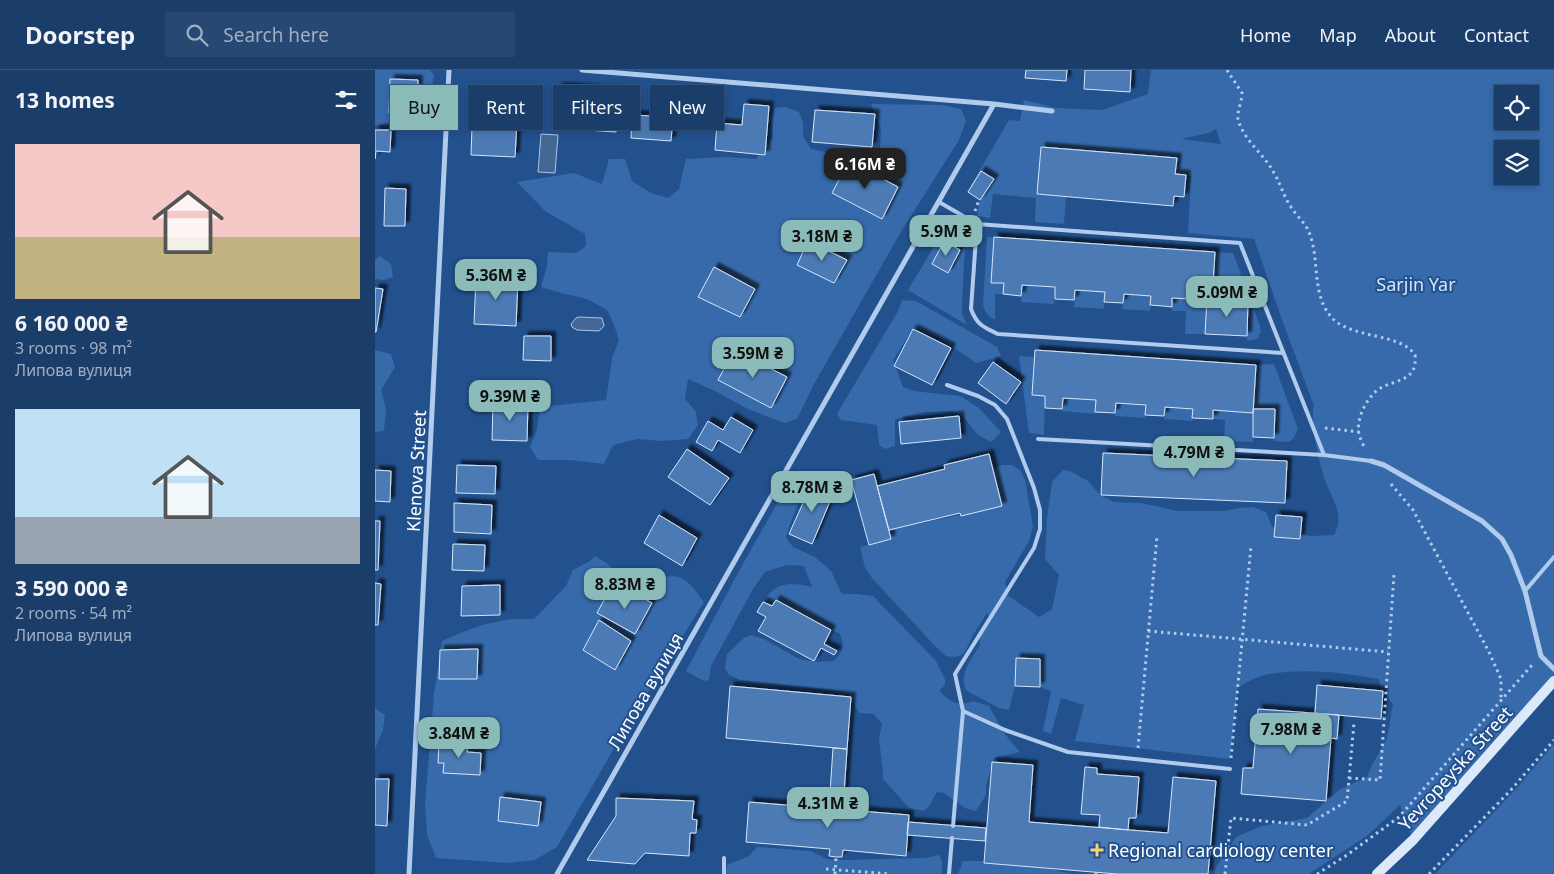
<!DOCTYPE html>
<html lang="en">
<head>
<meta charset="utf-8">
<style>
  body { margin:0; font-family:"Noto Sans",sans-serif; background:#274872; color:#f1f3f6; height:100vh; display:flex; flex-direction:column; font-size:19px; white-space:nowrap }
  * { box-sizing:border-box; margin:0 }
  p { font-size:16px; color:#9faec1 }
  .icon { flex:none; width:28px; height:28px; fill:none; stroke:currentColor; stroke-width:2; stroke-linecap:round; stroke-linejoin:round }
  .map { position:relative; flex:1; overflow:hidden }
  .drawer { display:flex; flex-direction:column; background:#1a3d6a; width:375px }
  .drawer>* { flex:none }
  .guide { position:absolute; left:15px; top:15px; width:475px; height:45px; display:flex; gap:10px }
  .tools { position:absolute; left:1119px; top:15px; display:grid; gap:10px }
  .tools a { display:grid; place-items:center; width:45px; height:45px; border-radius:0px; background:#1a3d6a; box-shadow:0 2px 8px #0003,0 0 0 1px #38567e; font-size:25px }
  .price { position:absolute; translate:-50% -42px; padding:0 11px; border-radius:10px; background:#8bbbb9; color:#111; font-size:16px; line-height:32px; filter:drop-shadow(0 1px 2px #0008) }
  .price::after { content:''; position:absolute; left:50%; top:30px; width:15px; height:11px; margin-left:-8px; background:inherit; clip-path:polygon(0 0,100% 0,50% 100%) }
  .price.current { background:#222; color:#fff }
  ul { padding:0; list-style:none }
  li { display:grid; align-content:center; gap:10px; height:265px; padding:0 15px }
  li span { display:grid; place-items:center; height:155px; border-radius:0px; color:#555 }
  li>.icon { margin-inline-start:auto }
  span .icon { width:90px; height:90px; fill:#fffc; stroke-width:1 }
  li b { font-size:21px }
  h2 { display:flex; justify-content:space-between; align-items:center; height:60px; padding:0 15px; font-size:21px }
  .tag { padding:0 18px; border-radius:0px; background:#1a3d6a; box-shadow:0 2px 8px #0003,0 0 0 1px #38567e; font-size:18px; line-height:45px }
  .tag.current { background:#8bbbb9; color:#111 }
  header { display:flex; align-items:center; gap:30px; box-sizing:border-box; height:70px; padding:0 25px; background:#1a3d6a; border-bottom:1px solid #38567e }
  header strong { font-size:24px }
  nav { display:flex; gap:28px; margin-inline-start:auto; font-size:18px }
  .search { width:350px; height:45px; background:#274872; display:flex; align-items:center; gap:12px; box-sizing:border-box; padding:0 18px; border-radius:0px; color:#9faec1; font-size:19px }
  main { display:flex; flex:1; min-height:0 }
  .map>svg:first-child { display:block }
  .green { fill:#366aab; fill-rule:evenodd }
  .water { fill:#456793; stroke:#a5c6ed }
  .building { fill:#4b7ab5; stroke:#d6e6f9; filter:url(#shadow) }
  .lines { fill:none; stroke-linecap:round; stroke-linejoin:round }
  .path { stroke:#b1cbec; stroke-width:3; stroke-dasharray:2.5 4; stroke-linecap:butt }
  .lane { stroke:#b1cbec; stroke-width:4 }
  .street { stroke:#b1cbec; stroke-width:5 }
  .secondary { stroke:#dce9f9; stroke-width:10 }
  .poi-dot { fill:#f8d273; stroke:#22518e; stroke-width:2 }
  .labels { text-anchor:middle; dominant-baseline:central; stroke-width:4; stroke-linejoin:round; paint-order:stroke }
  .park-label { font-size:18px; fill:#d6e6f9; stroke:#22518e }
  .street-label { font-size:18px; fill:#fff; stroke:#22518e }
  .poi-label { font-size:18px; fill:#fff; stroke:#22518e; text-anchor:start }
</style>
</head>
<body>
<header>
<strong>Doorstep</strong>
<div class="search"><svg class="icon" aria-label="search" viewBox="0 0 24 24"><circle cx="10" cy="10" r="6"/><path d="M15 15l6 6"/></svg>Search here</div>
<nav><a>Home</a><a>Map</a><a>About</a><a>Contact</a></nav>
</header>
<main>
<section class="drawer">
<h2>13 homes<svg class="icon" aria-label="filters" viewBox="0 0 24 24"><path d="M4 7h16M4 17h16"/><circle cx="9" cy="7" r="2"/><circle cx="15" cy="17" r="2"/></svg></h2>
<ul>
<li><span style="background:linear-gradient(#f6c9c9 60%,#c2b280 0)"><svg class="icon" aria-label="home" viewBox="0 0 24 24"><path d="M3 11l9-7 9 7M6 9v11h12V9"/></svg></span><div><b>6 160 000 ₴</b><p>3 rooms · 98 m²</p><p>Липова вулиця</p></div></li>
<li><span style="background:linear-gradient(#bfe0f5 70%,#9aa5b1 0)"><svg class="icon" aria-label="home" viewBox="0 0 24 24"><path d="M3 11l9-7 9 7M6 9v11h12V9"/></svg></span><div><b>3 590 000 ₴</b><p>2 rooms · 54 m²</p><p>Липова вулиця</p></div></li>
</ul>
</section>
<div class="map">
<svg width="1179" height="804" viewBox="0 0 1179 804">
  <defs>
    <filter id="shadow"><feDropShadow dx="4.5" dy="-4.5" stdDeviation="1" flood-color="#0009"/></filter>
  </defs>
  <rect width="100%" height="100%" fill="#22518e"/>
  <!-- green -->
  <path class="green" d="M0 0H55L59 5 52 42C35 51 19 50 0 56Z
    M776 0H1179V611L1038 770 1025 735 993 765 934 804H839L841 797 861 767 887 756 932 748 964 720 992 707 995 699 1012 668 1018 634 1010 625 1003 609C968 603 931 598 895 604 884 605 873 612 863 617L855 689 700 671 709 635 686 628 676 664 668 661 676 621 665 617V589L641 588 640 616 634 640 624 638 592 621C582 606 597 588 605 575 603 565 611 557 615 549L612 543 598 565 590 582 585 586 579 587 571 586 560 576 497 508 490 498 485 477 516 469 514 460 627 436 618 399 627 395H637L645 400 650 410 658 456 654 471 630 512 632 522 634 526 664 547 677 539 684 505 670 489 672 448 677 412 688 400 695 401 713 411 725 425 739 432 766 433 803 441H850L863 438 878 437 891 442 897 457 935 466 959 465C971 443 955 428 949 407 942 385 937 360 938 338L939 336 906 247 879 169 813 163 816 106 800 104 801 88 666 77 662 124 691 127 689 154 660 152 661 128 618 124 615 148 602 146 605 130 592 122 634 50 645 51 649 30 681 38 727 40 773 24ZM1128 24H1155V51H1128ZM841 59 846 74 806 69 834 63ZM1128 79H1155V106H1128Z
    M496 34 567 35 586 39 591 51 584 70 527 160 439 314 422 349 409 353 373 339 340 321 313 309 310 329 321 342 323 355 313 369 287 371 262 369 238 375 229 394 195 390H163L155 377 162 359 165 337 231 330 237 288 244 270 239 255 232 240 212 229 186 223 166 217 172 196 173 182 201 183 211 176 210 164 170 141 142 112 199 103 227 114 234 89H250L257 111 276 123 293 128 304 119 311 89 351 87 381 89 398 68 397 50 400 38 410 37 424 42 428 53V66L436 79 479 88 505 80 506 58Z
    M572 155C582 160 587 164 590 175L587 234V244L592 255 533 220Z
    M612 167H619L616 212 629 213 628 224H620V250C613 246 610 242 608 235Z
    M840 182 858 183 885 256 886 261 882 269 872 271 873 231 837 230Z
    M5 186 16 194 18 207 8 210 0 209V190Z
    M647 215 680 217 679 234 646 232Z
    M700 220 730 222 729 239 699 237Z
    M749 224 776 226 775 241 747 239Z
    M797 228 832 230 830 264H810L811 241H797Z
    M527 230 541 231 622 277 626 286 601 293 565 268 539 257 518 290 528 317 539 321 585 326 604 338 626 362 616 372 602 364 588 346 577 341 550 342 520 349V376L510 379 504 375 502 355 466 350 462 344 523 241Z
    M0 280 16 284 20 297 6 320 11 339 9 361 0 362Z
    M644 286 659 287 657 325 670 326 669 365 654 363Z
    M899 294 923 359 918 369 914 372 899 371 900 339H878L881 295Z
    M688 328 721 330 720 344 687 341Z
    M741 333 771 335 770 348 740 346Z
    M790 337 818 339 817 351 789 349Z
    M838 340 879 342 878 372 849 371 850 350 838 349Z
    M423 411 430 413C426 432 415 449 411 468L418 477 440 487 456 501 467 524H482L498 526 561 591 570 609V615L566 619H564C572 632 584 637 598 631L614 636 629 663 645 682 619 688 611 716V725L601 741 590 738 569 723 562 722 554 736 549 741 534 738 508 709V703L504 668 507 654 499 644 484 643 474 624 459 620 365 610 354 605 350 598 352 584 369 568 376 565 389 569 424 589 441 592 459 591C468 581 470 577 465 564L401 530 397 536 388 532C401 511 415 512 437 517L429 496 412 495 390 502 378 519 336 596 334 610 329 611 311 601 365 499 412 416Z
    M220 486 233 494 240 501 243 508 247 513 263 519 273 508C308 505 307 503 329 532L249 661 182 777 160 790 133 793 61 788 52 765 50 734 59 624 67 571C87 562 109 553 131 550 140 548 150 549 159 549L191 516 198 500 215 491Z
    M0 638 10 645 8 660 0 679Z
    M1179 674V804H1060L1141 719Z
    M382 777 436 781 452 789 469 790 550 788 564 785 567 791V804H351L352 795 374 786Z
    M588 791H607L670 798 697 804H583Z"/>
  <!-- water -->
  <path class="water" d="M166 64 183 65 180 103 163 102Z
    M204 247 227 248 229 256 224 261 202 260 197 257 196 254 201 248Z"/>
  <!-- building -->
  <path class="building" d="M651 0H692L691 11 650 8Z
    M710 0H756L755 22 709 19Z
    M15 9 43 10 42 44 14 43Z
    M184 17 243 21 241 62 181 58Z
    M98 30 143 32 140 87 96 85Z
    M369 34 394 36 390 85 340 80 342 53 367 55Z
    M440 40 500 44 497 77 437 72Z
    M257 45 298 47 296 71 256 68Z
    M0 60H16L15 82 1 81 0 89Z
    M666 77 802 88 800 104 811 105 809 127 799 126 798 136 662 124Z
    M474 91 523 117 507 149 457 123Z
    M606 101 619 109 605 130 593 122Z
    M10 118 31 119 30 156H9Z
    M619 167 840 182 837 230 797 228V237L788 236 775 235 776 226 749 224 748 233 729 232 730 222 700 220 699 230 680 229V217L647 215 646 226 628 224 629 213H616Z
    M433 171 472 190 459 213 422 195Z
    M569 171 585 180 573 203 557 194Z
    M339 197 380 219 365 247 323 227Z
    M101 207 143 209 141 256 99 254Z
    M0 218 8 219 1 262H0Z
    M832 230 873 231 872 266 830 264Z
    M538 259 576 278 557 315 519 296Z
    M149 266H176V291L148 290Z
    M359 280 412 307 396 338 343 310Z
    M660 280 881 295 878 343 838 340V349L817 348 818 339 790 337 789 346 770 345 771 335 741 333 740 343 720 342 721 330 688 328 687 339 670 338V326L657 325Z
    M618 292 646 312 631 334 603 313Z
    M118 333 153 334 152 371 117 370Z
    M878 339H900L899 368 878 367Z
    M584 346 586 368 526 374 524 352Z
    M356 347 378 360 365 383 343 370 337 381 321 372 333 351 348 360Z
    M312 379 354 408 335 435 293 407Z
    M728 383 912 391 910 433 726 425Z
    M614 384 627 436 586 446 585 443 514 460 502 416 570 399 569 395Z
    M82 395 121 396 120 424 81 423Z
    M0 400 16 401 15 432 0 431Z
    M499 404 516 469 494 475 476 410Z
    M437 413 459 422 437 474 414 464Z
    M79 433 117 435 116 464 79 462Z
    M284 445 322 468 307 496 269 473Z
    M901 445 927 447 925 469 899 467Z
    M0 451H5L3 500H0Z
    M78 474 110 475 109 501 77 500Z
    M0 513 6 514 3 555H0Z
    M125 515V545L86 546 87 516Z
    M254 520 277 533 260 564 222 543 234 521 249 529Z
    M401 530 456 560 449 574 462 581 459 585 446 578 439 591 383 561 391 547 382 542 388 532 397 536Z
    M224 550 256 571 240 600 208 580Z
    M103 579 102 609H64L65 580Z
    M641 588 665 589V617L640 616Z
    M942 615 1008 621 1006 649 940 643Z
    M355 616 476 627 472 679 351 668Z
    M883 639 964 645 962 669 956 668 951 731 866 724 868 698H878Z
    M64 671 93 672 92 682 106 683 105 705 68 703 69 693H63Z
    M458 678 472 679 468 739 454 738Z
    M617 692 658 695 654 752 793 763 798 707 841 711 833 804H742L609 793Z
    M710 697 722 698V704L764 707 761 748H754L753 760 724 757 725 745 706 744Z
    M0 709H14L12 756 0 755Z
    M125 727 166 732 163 756 123 751Z
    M241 728 319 731 317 749 322 750 321 763H315L314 786 270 783 260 794 212 790 241 746Z
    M374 732 534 745 531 786 468 780 467 787H461L454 786 455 779 371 772Z
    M533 752 611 758 610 771 532 765Z"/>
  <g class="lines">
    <!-- path -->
    <path class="path" d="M852 0 867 23C867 31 862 41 863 49 868 70 890 85 899 103 906 115 908 125 916 137 922 147 932 154 935 165 945 192 936 226 958 249 979 269 1026 263 1040 285 1043 312 1020 309 1004 319 991 328 981 349 984 364 985 369 988 374 990 379
      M600 141 604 130
      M562 156 589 172
      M950 358 984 362
      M1016 414 1038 440 1114 582 1126 609V630
      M773 561 1013 582
      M763 678 782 466
      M856 688 876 476
      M974 708 1005 710 1019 504
      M451 799 514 804
      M460 804 461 787
      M721 804V802
      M850 804 856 748 932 755 972 731 979 653
      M942 804 972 785 1024 747 1157 595
      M1054 804 1135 721 1179 670"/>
    <!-- lane -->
    <path class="lane" d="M564 132 602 154
      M908 283 623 264C608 257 602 255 596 239L602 154 865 173 949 385
      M572 315 603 326 620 335 632 349 659 418 665 440V459L659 478 580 604 588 641 578 756
      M663 369 949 385 996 391
      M1150 521 1179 487
      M588 641 630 660 693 682 855 699
      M349 804V788
      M574 804 577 768"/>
    <!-- street -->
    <path class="street" d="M207 0 619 34 677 41
      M996 391 1009 395 1107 451 1127 469 1136 485 1150 521 1166 586 1179 599
      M34 804 74 0
      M182 804 619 34"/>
    <!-- secondary -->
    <path class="secondary" d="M1002 804 1038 770 1179 611"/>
  </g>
  <!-- markers -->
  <path class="poi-dot" d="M719.5 772.5h5v5h5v5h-5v5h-5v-5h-5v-5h5z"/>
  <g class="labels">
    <!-- park labels -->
    <g class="park-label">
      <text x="1041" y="214">Sarjin Yar</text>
    </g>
    <!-- street labels -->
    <g class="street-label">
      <text transform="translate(41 401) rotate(-87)">Klenova Street</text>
      <text transform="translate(270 621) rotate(-60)">Липова вулиця</text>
      <text transform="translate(1080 698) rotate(-48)">Yevropeyska Street</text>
    </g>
    <!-- poi labels -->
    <g class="poi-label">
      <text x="733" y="780">Regional cardiology center</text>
    </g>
  </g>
</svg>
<div class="tools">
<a><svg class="icon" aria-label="locate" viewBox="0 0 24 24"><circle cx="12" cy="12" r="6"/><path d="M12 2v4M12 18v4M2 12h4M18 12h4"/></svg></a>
<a><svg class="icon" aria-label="layers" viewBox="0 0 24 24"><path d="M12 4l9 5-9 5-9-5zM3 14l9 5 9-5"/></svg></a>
</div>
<b class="price current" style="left:490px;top:120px">6.16M ₴</b>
<b class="price" style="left:571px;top:187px">5.9M ₴</b>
<b class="price" style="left:447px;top:192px">3.18M ₴</b>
<b class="price" style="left:121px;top:231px">5.36M ₴</b>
<b class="price" style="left:852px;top:248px">5.09M ₴</b>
<b class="price" style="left:378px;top:309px">3.59M ₴</b>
<b class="price" style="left:135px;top:352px">9.39M ₴</b>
<b class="price" style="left:819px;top:408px">4.79M ₴</b>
<b class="price" style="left:437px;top:443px">8.78M ₴</b>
<b class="price" style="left:250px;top:540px">8.83M ₴</b>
<b class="price" style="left:916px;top:685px">7.98M ₴</b>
<b class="price" style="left:84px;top:689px">3.84M ₴</b>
<b class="price" style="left:453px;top:759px">4.31M ₴</b>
<div class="guide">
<a class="tag current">Buy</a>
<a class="tag">Rent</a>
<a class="tag">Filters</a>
<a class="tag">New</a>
</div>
</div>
</main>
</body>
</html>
